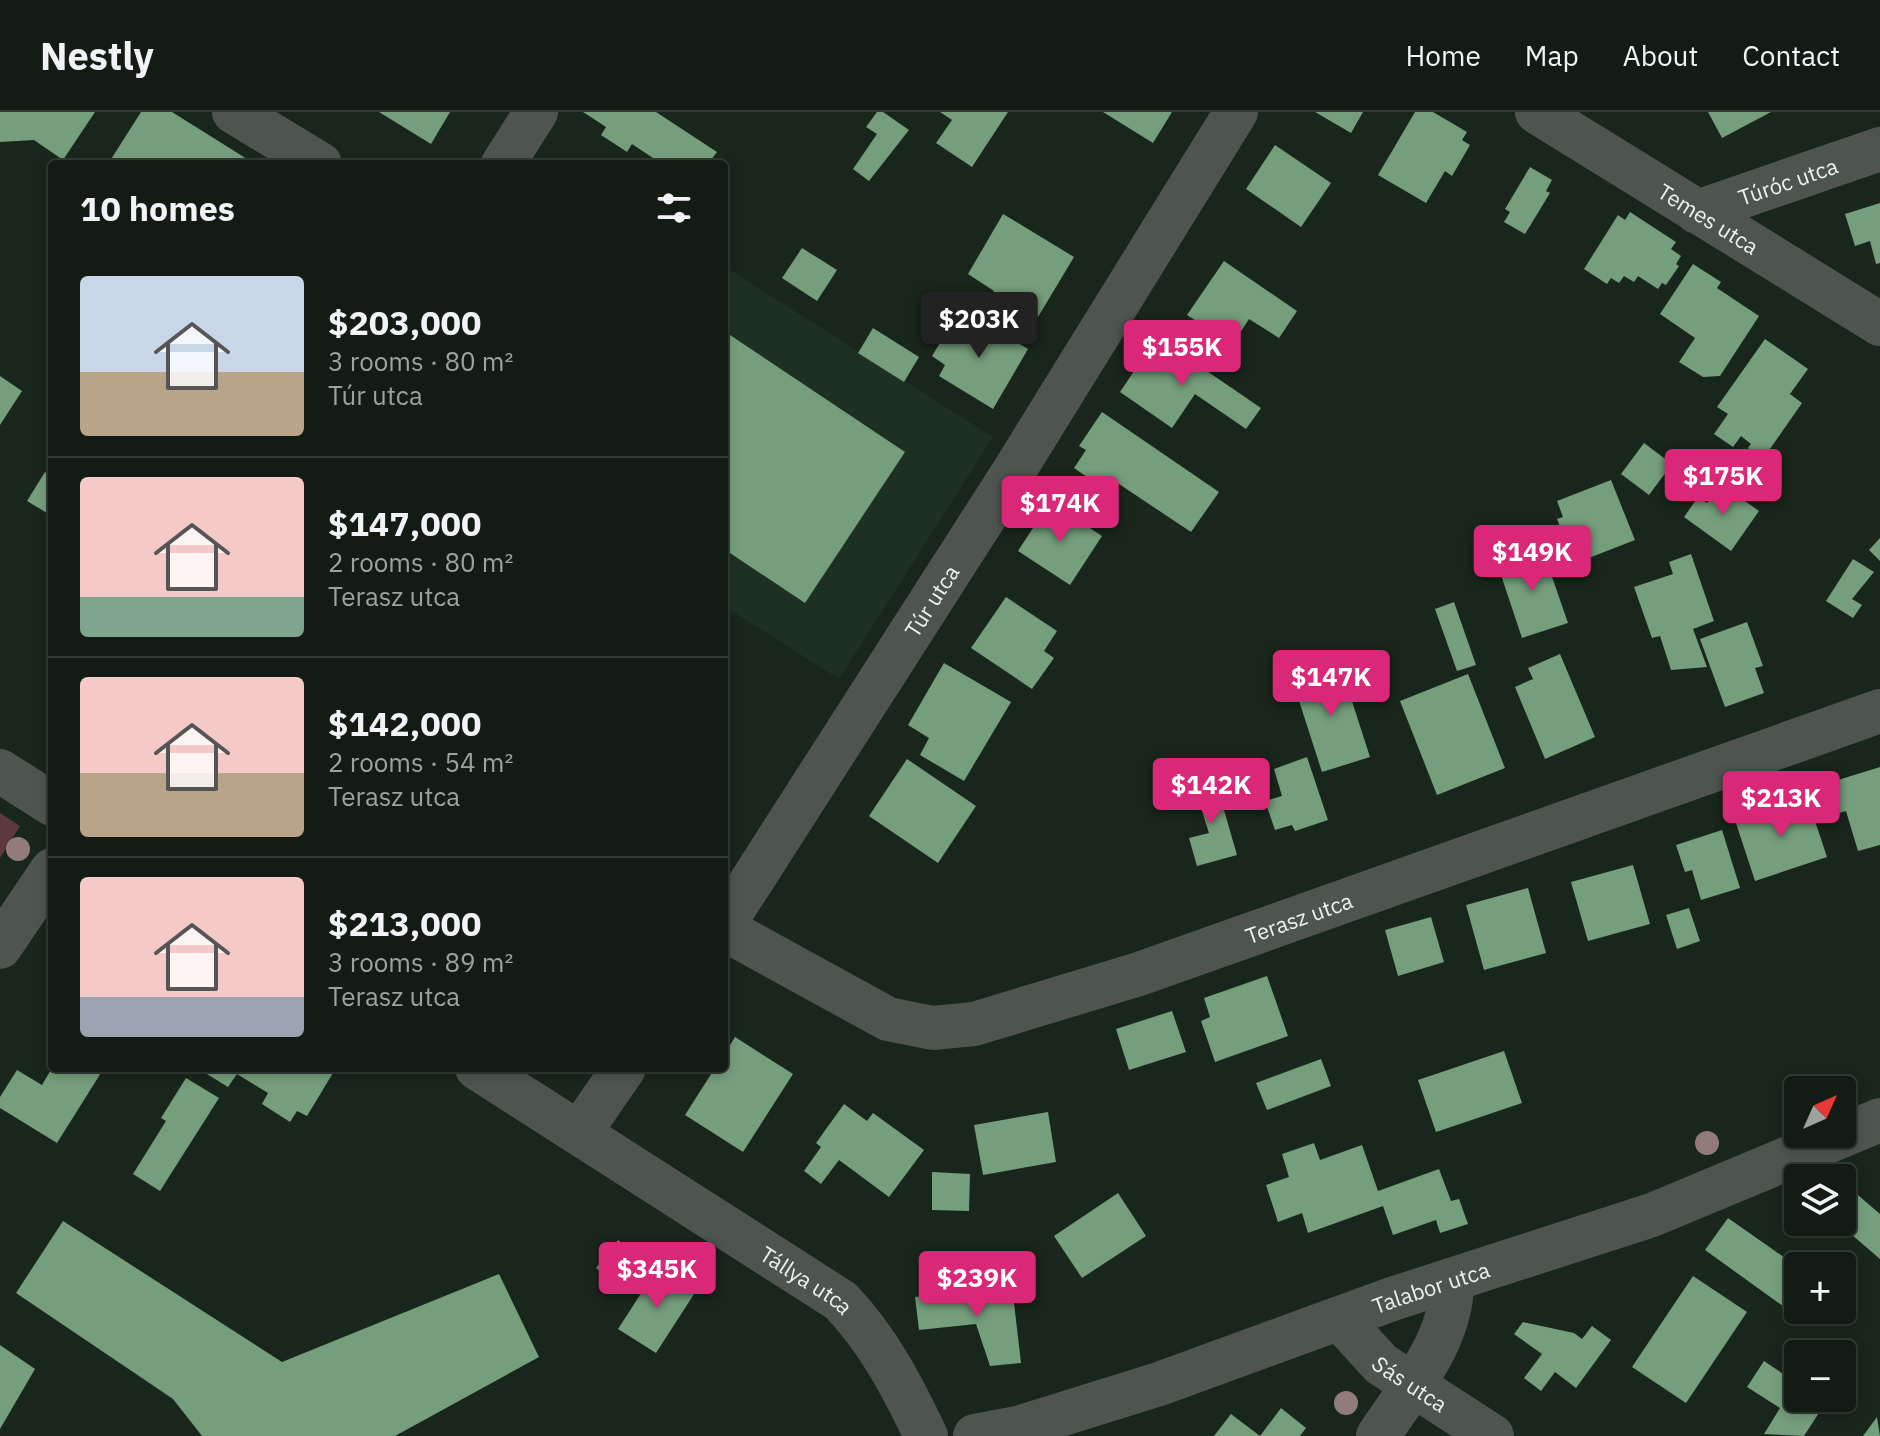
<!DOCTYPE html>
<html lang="en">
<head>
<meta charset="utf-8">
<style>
  body { margin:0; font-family:"IBM Plex Sans",sans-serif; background:#202922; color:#f1f3f6; height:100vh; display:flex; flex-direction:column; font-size:30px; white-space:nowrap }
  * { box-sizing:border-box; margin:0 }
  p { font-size:26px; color:#9da1a0 }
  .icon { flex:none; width:44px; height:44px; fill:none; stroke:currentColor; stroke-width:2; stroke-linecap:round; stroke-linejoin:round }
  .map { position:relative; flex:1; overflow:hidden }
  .details { position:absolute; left:48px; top:48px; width:680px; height:912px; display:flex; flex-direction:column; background:#131c14; border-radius:8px; box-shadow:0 4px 12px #0003,0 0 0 2px #323a34 }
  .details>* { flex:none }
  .needle { width:52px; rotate:45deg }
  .tools { position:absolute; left:1784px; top:964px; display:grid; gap:16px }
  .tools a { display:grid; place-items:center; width:72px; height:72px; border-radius:8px; background:#131c14; box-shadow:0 4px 12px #0003,0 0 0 2px #323a34; font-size:40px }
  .price { position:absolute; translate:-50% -68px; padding:0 18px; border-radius:8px; background:#db2777; color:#fff; font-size:26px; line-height:52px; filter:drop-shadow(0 2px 4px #0008) }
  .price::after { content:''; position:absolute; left:50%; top:48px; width:24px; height:18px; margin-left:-12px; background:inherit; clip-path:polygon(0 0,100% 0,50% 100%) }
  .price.selected { background:#222; color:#fff }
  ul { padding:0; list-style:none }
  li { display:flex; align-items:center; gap:24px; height:200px; padding:0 32px }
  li+li { border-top:2px solid #323a34 }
  li span { display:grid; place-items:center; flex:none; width:224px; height:160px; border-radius:8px; color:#555 }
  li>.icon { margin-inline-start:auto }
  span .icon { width:96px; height:96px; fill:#fffc; stroke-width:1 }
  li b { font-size:34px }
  h2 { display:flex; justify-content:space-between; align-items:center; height:96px; padding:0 32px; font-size:34px }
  header { display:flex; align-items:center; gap:48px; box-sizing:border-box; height:112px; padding:0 40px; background:#131c14; border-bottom:2px solid #323a34 }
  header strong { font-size:38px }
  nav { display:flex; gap:44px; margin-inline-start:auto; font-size:28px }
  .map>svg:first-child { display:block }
  .built { fill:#1e3021 }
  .green { fill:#5d383c }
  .building { fill:#759e7c }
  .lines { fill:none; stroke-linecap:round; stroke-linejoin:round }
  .street { stroke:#4e544f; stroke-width:44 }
  .tree { fill:#927c79 }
  .labels { text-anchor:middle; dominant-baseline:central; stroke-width:8; stroke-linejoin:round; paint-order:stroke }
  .street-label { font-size:22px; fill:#ebf3ec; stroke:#19261b }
</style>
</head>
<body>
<header>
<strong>Nestly</strong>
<nav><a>Home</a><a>Map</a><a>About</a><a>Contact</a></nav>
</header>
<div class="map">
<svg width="1880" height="1324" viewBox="0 0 1880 1324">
  <rect width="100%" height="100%" fill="#19261b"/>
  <!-- built -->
  <path class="built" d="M724 154 993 325 839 567 724 494Z"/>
  <!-- green -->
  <path class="green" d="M0 701 20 714 0 746Z"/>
  <!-- building -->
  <path class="building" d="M0 0H95L63 48 34 28 0 30Z
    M141 0H172L255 52H108Z
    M379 0H450L431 32Z
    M583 0H656L717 40 708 52H662L632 32 627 40 601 23 606 15Z
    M877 0H883L909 18 869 69 853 57 877 22 866 15Z
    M940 0H1008L972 55 936 31 952 8Z
    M1103 0H1172L1153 31Z
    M1315 0H1363L1351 21Z
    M1415 0H1433L1467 20 1462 28 1470 33 1452 64 1445 59 1426 91 1378 63Z
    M1708 0H1771L1722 26Z
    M1275 33 1331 71 1301 115 1246 77Z
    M1530 55 1552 68 1546 79 1550 81 1525 122 1504 110 1510 100 1505 97Z
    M1880 91V151L1876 152 1870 129 1855 134 1845 102Z
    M1630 100 1676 130 1671 137 1681 144 1676 152 1679 154 1666 173 1662 171 1658 177 1638 164 1634 170 1624 164 1619 171 1611 166 1607 172 1584 157 1618 103 1625 108Z
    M1003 102 1074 145 1038 205 1028 199 1023 206 990 186 994 179 968 162Z
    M802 136 837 158 817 189 782 166Z
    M1224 149 1297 199 1279 226 1249 207 1232 233 1187 203Z
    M1693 152 1721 170 1717 176 1759 204 1720 264 1703 265 1679 250 1695 226 1660 202Z
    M974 204 1028 237 993 297 939 264 945 253 932 244 952 211 965 219Z
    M873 216 919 245 904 270 858 241Z
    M724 219 905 340 805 491 724 437Z
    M1157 225 1261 296 1246 317 1195 282 1172 316 1120 280Z
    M1765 227 1808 257 1790 282 1802 291 1763 347 1748 336 1751 332 1741 324 1733 335 1714 322 1728 302 1717 295Z
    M0 264 22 279 0 313Z
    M1102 300 1219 380 1191 420 1110 366 1103 376 1074 356 1086 338 1079 334Z
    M1644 331 1672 352 1649 383 1621 362Z
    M45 360 52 365V404L27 389Z
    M1611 368 1635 428 1581 449 1571 426 1565 428 1557 407 1563 405 1557 389Z
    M1721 372 1759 399 1731 439 1684 405 1698 385 1707 391Z
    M1050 390 1102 424 1070 473 1018 439Z
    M1880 426V449L1869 438Z
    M1542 436 1568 511 1522 526 1497 451Z
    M1691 442 1714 509 1693 517 1707 555 1671 558 1660 524 1652 526 1634 475 1673 462 1669 450Z
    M1853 447 1874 460 1852 487 1862 493 1853 506 1826 489Z
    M1006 485 1057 519 1044 539 1054 546 1032 577 971 536Z
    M1454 490 1476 553 1457 559 1435 497Z
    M1747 510 1763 554 1755 556 1764 581 1725 595 1700 527Z
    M1560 542 1595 625 1545 647 1515 575 1533 567 1528 556Z
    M944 551 1011 590 964 669 920 643 929 626 908 613Z
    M1340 552 1370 645 1322 660 1292 567Z
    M1468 562 1505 656 1437 683 1400 589Z
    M1307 645 1328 708 1295 719 1292 713 1275 718 1265 689 1282 684 1274 657Z
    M907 647 976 694 938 751 869 704Z
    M1880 655V733L1858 739 1846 699 1832 703 1822 673Z
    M1215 667 1237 743 1197 754 1189 726 1209 721 1198 687 1190 689 1186 676Z
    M1807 685 1827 745 1755 769 1735 708Z
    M1722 718 1740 776 1701 788 1692 758 1685 760 1676 733Z
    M1633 753 1650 812 1588 829 1571 770Z
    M1528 776 1546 841 1484 858 1466 793Z
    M1689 796 1700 829 1677 837 1666 803Z
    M1431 805 1444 850 1398 864 1385 818Z
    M1267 864 1288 924 1215 950 1201 909 1210 905 1204 886Z
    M1172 899 1186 940 1129 958 1116 917Z
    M735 925 793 962 743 1040 685 1003 715 956H724V943Z
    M1504 939 1522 991 1436 1020 1418 968Z
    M1321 947 1331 974 1267 998 1256 971Z
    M52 956H104L57 1031 0 996V985L17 958 42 973Z
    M197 956H336L307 1004 297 999 290 1010 262 992 268 981 237 962 228 975Z
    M186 966 219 986 160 1079 133 1062 166 1009 161 1006Z
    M844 992 867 1009 873 1001 924 1038 889 1085 839 1048 821 1072 804 1059 821 1035 816 1031Z
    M1048 1000 1056 1050 983 1063 974 1013Z
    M1314 1031 1320 1048 1362 1033 1378 1079 1439 1057 1451 1089 1459 1087 1468 1112 1440 1121 1436 1108 1393 1123 1383 1094 1308 1121 1302 1101 1278 1110 1266 1073 1289 1065 1282 1042Z
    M932 1060 970 1062 969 1099 932 1098Z
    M1851 1077 1880 1102V1147L1837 1110H1842V1087Z
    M1118 1081 1146 1124 1082 1166 1054 1124Z
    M1728 1106 1798 1155V1181L1787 1197 1705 1138Z
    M63 1109 282 1250 499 1162 539 1245 395 1324H202L173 1287 16 1181Z
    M618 1128 634 1140 611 1168 596 1156Z
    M658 1155 696 1179 656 1241 618 1217Z
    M1693 1164 1747 1200 1686 1291 1632 1255Z
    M1012 1174 1021 1251 990 1254 976 1212 919 1218 915 1185Z
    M1523 1210 1574 1221 1582 1227 1592 1214 1611 1228 1576 1276 1555 1260 1541 1279 1524 1266 1542 1242 1514 1222Z
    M0 1233 35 1257 0 1317Z
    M1764 1249 1798 1272V1286H1820L1826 1290 1804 1324 1764 1322 1780 1296 1747 1275Z
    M1281 1296 1306 1316 1300 1324H1214L1231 1302 1260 1324Z
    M1877 1305 1880 1324H1863Z"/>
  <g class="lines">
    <!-- street -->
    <g class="street">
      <path d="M234 0 320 52"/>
      <path id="s1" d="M1537 0 1880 212"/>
      <path d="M503 52 536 0"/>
      <path id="s2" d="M1697 100 1880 37"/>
      <path d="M0 659 52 692"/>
      <path id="s3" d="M724 812 1014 359 1236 0"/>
      <path id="s4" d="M724 817 888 907 933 916 974 912 1139 862 1880 599"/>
      <path d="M0 835 52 758"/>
      <path id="s5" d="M477 956 841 1189C879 1229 902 1274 926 1324"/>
      <path d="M580 1020 624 956"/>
      <path id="s6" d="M1340 1207 1381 1252 1492 1324"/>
      <path id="s7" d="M975 1324 1018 1316 1159 1272 1392 1187 1652 1103 1880 1008"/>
      <path d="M1378 1324C1409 1277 1453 1227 1452 1169"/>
    </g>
  </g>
  <!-- trees -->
  <g class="tree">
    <circle cx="18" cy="737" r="12"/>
    <circle cx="1707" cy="1031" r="12"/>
    <circle cx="1346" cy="1291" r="12"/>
  </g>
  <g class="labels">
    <!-- street labels -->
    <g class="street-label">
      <text stroke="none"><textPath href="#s2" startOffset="96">Túróc utca</textPath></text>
      <text stroke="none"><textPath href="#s1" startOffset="202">Temes utca</textPath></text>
      <text stroke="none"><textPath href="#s3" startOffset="384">Túr utca</textPath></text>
      <text stroke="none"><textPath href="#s4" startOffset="616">Terasz utca</textPath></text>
      <text stroke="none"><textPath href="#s5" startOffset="392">Tállya utca</textPath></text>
      <text stroke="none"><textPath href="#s7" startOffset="480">Talabor utca</textPath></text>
      <text stroke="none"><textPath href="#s6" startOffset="96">Sás utca</textPath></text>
    </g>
  </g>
</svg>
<div class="tools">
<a><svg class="needle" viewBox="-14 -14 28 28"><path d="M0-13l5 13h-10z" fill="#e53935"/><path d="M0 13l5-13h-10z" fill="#9da1a0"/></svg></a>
<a><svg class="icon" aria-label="layers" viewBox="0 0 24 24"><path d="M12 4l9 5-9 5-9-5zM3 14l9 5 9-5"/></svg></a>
<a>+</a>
<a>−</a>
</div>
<b class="price selected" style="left:979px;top:248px">$203K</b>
<b class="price" style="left:1182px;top:276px">$155K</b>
<b class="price" style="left:1723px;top:405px">$175K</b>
<b class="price" style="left:1060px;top:432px">$174K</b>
<b class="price" style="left:1532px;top:481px">$149K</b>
<b class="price" style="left:1331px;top:606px">$147K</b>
<b class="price" style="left:1211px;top:714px">$142K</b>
<b class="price" style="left:1781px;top:727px">$213K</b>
<b class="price" style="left:657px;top:1198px">$345K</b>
<b class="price" style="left:977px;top:1207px">$239K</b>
<section class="details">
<h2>10 homes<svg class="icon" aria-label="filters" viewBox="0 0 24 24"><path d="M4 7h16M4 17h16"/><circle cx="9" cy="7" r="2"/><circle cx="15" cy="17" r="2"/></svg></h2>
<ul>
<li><span style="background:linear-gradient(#c9d6e8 60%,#b9a48a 0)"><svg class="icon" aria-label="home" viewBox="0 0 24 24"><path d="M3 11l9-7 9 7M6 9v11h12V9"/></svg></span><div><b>$203,000</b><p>3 rooms · 80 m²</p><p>Túr utca</p></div></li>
<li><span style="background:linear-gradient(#f6c9c9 75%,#7fa58c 0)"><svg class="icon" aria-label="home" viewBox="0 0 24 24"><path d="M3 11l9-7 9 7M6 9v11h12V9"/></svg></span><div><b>$147,000</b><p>2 rooms · 80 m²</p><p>Terasz utca</p></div></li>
<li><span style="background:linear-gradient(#f6c9c9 60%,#b9a48a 0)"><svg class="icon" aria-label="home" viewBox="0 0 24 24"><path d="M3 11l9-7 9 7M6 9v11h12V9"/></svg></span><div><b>$142,000</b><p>2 rooms · 54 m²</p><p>Terasz utca</p></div></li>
<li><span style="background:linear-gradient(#f6c9c9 75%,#9aa5b1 0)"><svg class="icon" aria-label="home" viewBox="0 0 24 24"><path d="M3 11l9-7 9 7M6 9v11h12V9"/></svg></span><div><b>$213,000</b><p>3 rooms · 89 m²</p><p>Terasz utca</p></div></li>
</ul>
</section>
</div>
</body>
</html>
